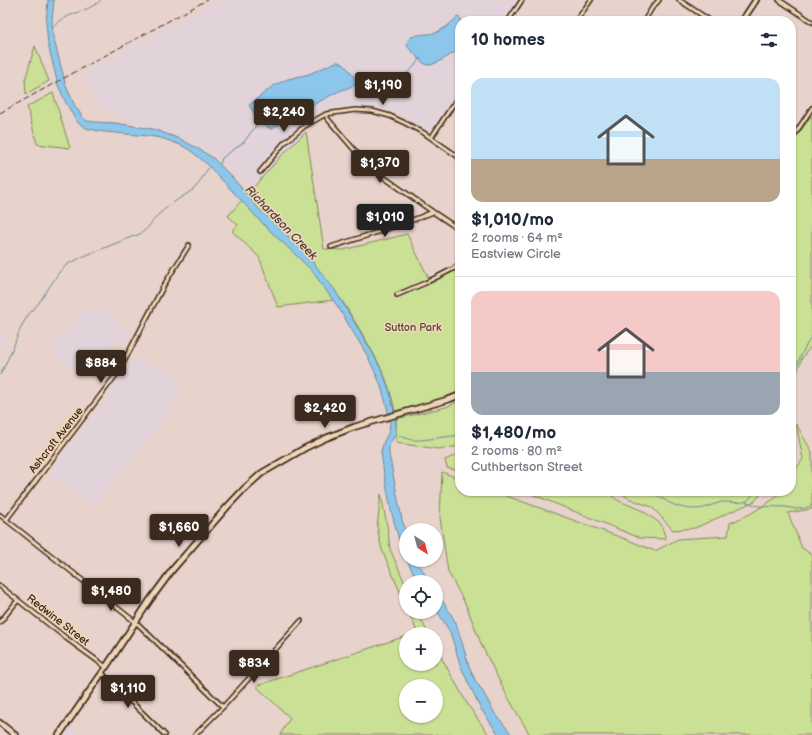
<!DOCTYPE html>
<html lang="en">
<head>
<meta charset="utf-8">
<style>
  body { margin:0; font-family:"Balsamiq Sans",sans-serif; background:#f2f2f3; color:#1f2937; height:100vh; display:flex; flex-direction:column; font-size:15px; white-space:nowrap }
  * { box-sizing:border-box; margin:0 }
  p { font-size:13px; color:#747a83 }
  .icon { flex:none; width:22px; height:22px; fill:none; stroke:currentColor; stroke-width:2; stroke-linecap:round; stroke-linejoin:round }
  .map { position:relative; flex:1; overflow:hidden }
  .sheet { position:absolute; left:455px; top:16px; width:341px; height:480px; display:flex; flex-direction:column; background:#fff; border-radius:16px; box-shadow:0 1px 3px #0004 }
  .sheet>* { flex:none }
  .needle { width:26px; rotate:144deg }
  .tools { position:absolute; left:399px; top:523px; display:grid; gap:8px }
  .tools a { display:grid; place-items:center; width:44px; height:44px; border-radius:50%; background:#fff; box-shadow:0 1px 3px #0004; font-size:20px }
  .price { position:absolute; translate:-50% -34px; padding:0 9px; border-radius:4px; background:#3b2a1e; color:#fff; font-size:13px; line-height:26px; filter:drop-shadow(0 1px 2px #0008) }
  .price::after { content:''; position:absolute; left:50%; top:24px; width:12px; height:9px; margin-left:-6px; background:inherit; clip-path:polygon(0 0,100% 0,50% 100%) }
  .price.active { background:#222; color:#fff }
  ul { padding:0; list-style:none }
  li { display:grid; align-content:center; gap:8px; height:212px; padding:0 16px }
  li+li { border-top:1px solid #e0e1e3 }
  li span { display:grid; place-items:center; height:124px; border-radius:12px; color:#555 }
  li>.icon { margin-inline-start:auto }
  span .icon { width:72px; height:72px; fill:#fffc; stroke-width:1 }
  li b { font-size:17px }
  h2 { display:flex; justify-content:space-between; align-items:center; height:48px; padding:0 16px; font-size:17px }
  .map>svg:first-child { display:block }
  .built { fill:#e1d3d9 }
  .green { fill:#cae095; stroke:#82855a; fill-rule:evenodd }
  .water { fill:#8cc7eb; stroke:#6c8899 }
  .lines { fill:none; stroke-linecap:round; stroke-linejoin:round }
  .stream { stroke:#6c8899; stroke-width:1 }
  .street-casing { stroke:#3b2a1e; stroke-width:6 }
  .secondary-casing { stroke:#3b2a1e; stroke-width:8 }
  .street { stroke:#f0d4b7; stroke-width:3 }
  .secondary { stroke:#f0d4b7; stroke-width:4.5 }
  .rail { stroke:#3b2a1e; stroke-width:1; stroke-dasharray:6 3; stroke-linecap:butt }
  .labels { text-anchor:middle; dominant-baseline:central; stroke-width:3.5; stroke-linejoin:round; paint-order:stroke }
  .park-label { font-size:11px; fill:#504530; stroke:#f0d4b7 }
  .street-label { font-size:11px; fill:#3b2a1e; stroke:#f0d4b7 }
  .water-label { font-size:12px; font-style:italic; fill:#47423d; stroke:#f0d4b7 }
</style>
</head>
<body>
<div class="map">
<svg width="812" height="735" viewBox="0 0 812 735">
  <rect width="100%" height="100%" fill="#e7d3cb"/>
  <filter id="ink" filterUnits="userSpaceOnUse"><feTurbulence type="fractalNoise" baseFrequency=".025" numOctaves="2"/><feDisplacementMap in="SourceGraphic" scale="8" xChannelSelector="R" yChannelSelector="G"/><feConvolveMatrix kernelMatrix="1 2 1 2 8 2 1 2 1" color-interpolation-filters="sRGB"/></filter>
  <g filter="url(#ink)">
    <!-- built -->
    <path class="built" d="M217 0H523L509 21H460V98L436 135 398 112 341 106 304 116 306 132 282 155 250 190 216 157 186 139 136 123 99 107 83 71Z
      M90 310H104L130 331 124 344 117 341 96 369 87 374 77 372 55 356 54 345 77 315Z
      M0 331 10 338 0 351Z
      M133 358 169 370 183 386 170 411 95 506 49 474 115 385Z
      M69 725 79 735H62Z"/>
    <!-- green -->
    <path class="green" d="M35 46 49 81 26 94 25 80Z
      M53 93 70 148 37 144 27 107Z
      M811 116 812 117V345L802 358 791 388V145Z
      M306 132 324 249 343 250 407 234 431 283 452 271 460 265V391C440 401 417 405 395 411 392 397 388 383 382 370 370 345 355 322 341 299L278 307 259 257 232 231 238 225 228 216 282 155Z
      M460 401V446L438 449 396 443V419L446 407Z
      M796 424 812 452V509L788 513 802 548 812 555V735H530L506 694 482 646 466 605 448 572 440 518 442 472 460 479V491H493L628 540 655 551 678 539 728 536 730 523 750 514 774 499 780 491H791V476L803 459Z
      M460 453V471L447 468 445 460Z
      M524 491H606L617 500 643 511 661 524 666 539 640 538Z
      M618 491H763L755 501 695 528 673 530 652 507 630 499Z
      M381 494 388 531 390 549 406 586V606L382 550 377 527Z
      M409 612H418L428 634H411L417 632Z
      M406 636V664H436V648L468 705 489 735H280L290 718 256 686ZM406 686H436V716H406Z"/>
    <!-- water -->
    <path class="water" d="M48 0H54L52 19 53 36 66 86 75 106 84 119 87 121 95 122 115 123 153 129 180 139 197 148 213 158 232 177 260 210 288 236 308 256 335 290 371 350 382 371 390 392 396 421V435L391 441 389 445V454L402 520 406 532V558L399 540 391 510 383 468 381 451 384 441 389 432 390 424 389 416 384 396 380 383 367 355 338 307 312 271 300 259 266 227 207 164 191 151 181 145 161 138 148 136 105 132 94 130 86 128 77 122 66 103 58 85 48 44 46 23Z
      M458 17 463 21H460V48C456 52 434 66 428 65 423 64 417 57 414 53 411 51 407 47 407 43 409 32 429 36 437 32 446 28 450 24 456 18Z
      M336 62C346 61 353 77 358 84L337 92 311 106 271 129C263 125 255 115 250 107L249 105 273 86 288 79 309 74Z
      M407 560H417L429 582H418Z
      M436 591 449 611 456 623 469 666 476 682 482 690 494 712 512 735H499L481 709 461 667 450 632 436 609Z"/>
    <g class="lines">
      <!-- stream -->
      <path class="stream" d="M52 27C56 25 60 20 65 18 77 11 91 10 101 0
        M357 84 377 85 389 82 406 74 411 70 421 58
        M220 164 222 158 244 142 260 120H261
        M0 375 6 363 14 345 19 332 22 325 29 314 38 304 60 271 68 264 84 256 134 236C146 234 151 222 159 214 165 209 170 204 177 200 183 196 189 193 195 188 201 182 204 174 209 167
        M791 380 801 355 812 335
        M396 435 412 440H422L460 435
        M652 491C666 503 684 512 704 508 710 506 716 503 722 502 735 501 748 508 754 491
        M746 502 758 506 786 507 796 509 806 508 812 505"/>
      <defs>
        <path id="street" d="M679 0 711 21
          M779 0 812 22
          M508 21 522 0
          M576 21 591 0
          M644 21 652 8 659 0
          M326 114 327 118 357 153 375 171 433 212 460 230
          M431 138 460 94
          M791 140 812 108
          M260 172 284 143 305 126 326 114 355 110 372 111 390 116 405 123 424 133 460 158
          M331 247C365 236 400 226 433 212
          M397 295 425 283 453 269 460 263
          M0 515 139 625 223 707
          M6 520 119 371 164 285 189 245
          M0 586 66 638 106 667 102 673 165 735
          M0 622 18 600
          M195 735 223 707 301 621"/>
        <path id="secondary" d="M742 21 756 0
          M106 667 150 600 173 569 227 507 244 489 262 473 305 448 326 438 354 427 450 399 460 395
          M0 723 15 735
          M59 735 102 673"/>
      </defs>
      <!-- street casing -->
      <use href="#street" class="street-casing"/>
      <!-- secondary casing -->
      <use href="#secondary" class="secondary-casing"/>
      <!-- street -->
      <use href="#street" class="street"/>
      <!-- secondary -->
      <use href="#secondary" class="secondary"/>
      <!-- rail -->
      <path class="rail" d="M0 113 207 0"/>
    </g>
  </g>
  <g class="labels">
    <!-- park labels -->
    <g class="park-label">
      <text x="413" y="327">Sutton Park</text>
    </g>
    <!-- street labels -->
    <g class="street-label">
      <text transform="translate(56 440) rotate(-52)">Ashcraft Avenue</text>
      <text transform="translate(58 620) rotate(38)">Redwine Street</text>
    </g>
    <!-- water labels -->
    <g class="water-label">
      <text transform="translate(281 223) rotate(46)">Richardson Creek</text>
    </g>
  </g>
</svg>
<div class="tools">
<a><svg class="needle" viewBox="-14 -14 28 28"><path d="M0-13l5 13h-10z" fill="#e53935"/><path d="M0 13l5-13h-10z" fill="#747a83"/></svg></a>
<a><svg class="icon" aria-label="locate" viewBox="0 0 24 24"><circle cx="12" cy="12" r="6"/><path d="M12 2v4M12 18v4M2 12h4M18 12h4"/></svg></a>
<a>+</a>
<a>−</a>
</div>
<b class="price" style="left:383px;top:106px">$1,190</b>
<b class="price" style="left:284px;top:133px">$2,240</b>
<b class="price" style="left:380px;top:184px">$1,370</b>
<b class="price active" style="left:385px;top:238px">$1,010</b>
<b class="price" style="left:101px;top:384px">$884</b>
<b class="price" style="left:325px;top:429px">$2,420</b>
<b class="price" style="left:179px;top:548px">$1,660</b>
<b class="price" style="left:111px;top:612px">$1,480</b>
<b class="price" style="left:254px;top:684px">$834</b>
<b class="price" style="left:128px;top:709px">$1,110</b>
<section class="sheet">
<h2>10 homes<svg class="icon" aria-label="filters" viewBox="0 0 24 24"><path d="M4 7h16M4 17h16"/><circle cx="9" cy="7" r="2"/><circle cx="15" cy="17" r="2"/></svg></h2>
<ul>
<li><span style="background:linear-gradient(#bfe0f5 65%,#b9a48a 0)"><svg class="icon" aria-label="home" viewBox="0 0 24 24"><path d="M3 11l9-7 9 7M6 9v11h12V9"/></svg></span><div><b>$1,010/mo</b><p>2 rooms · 64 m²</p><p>Eastview Circle</p></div></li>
<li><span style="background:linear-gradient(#f6c9c9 65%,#9aa5b1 0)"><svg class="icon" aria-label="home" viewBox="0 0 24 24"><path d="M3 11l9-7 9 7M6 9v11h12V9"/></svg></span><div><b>$1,480/mo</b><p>2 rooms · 80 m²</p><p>Cuthbertson Street</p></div></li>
</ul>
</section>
</div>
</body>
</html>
